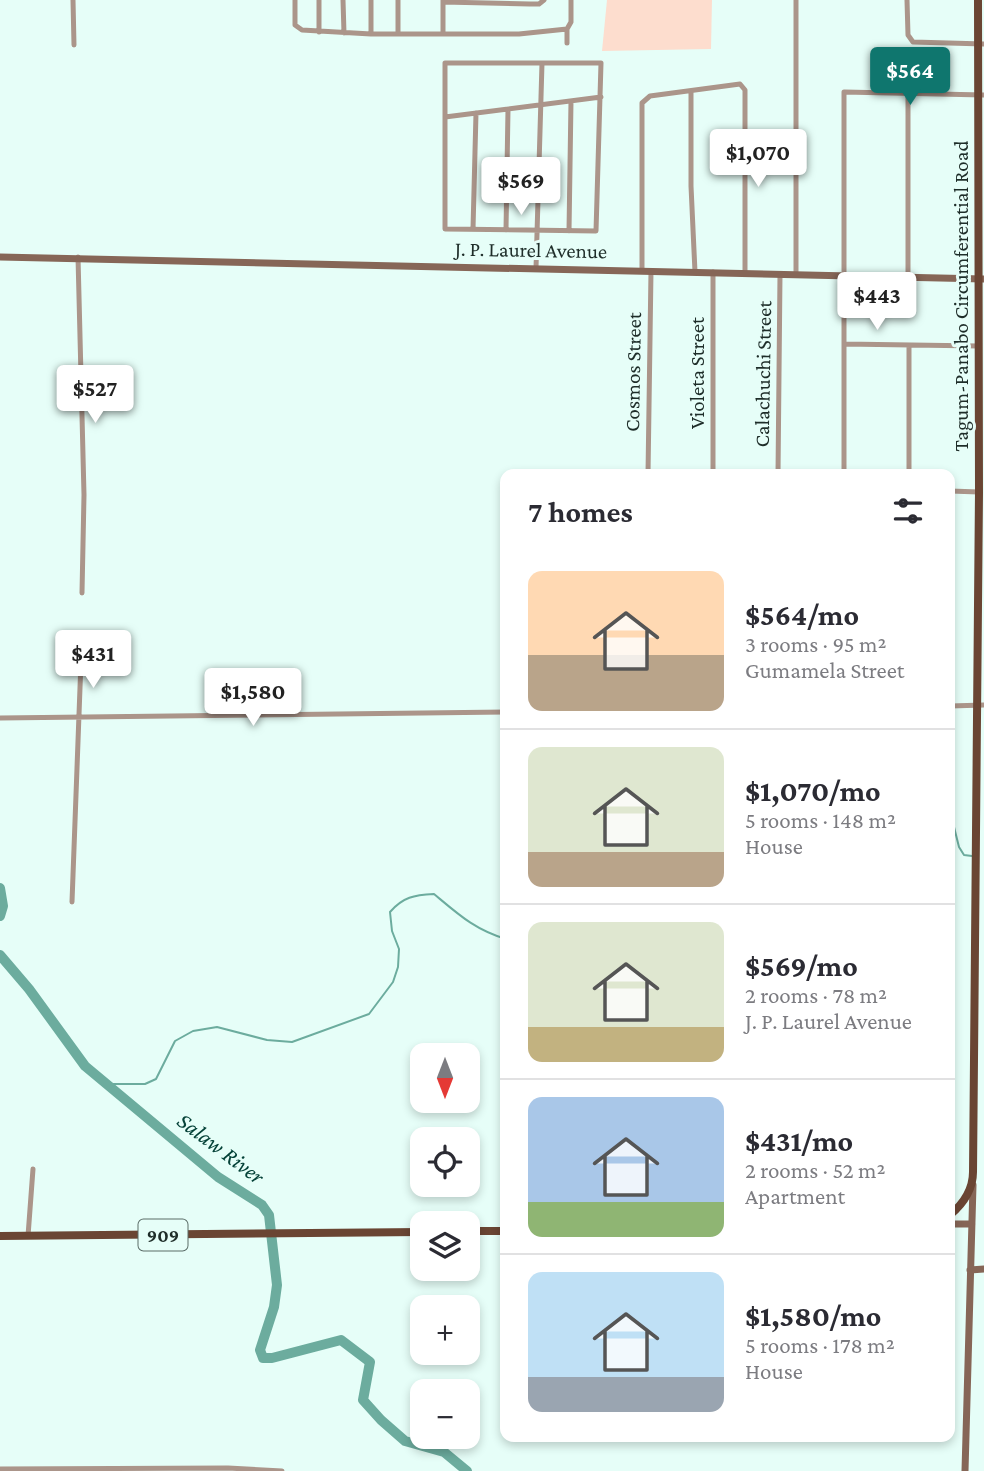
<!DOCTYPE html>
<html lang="en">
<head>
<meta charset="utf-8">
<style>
  body { margin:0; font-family:"Crimson Pro",serif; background:#f2f2f3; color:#2b2b33; height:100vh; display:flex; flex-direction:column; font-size:26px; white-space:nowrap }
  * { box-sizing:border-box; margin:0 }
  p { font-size:23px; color:#7c7c81 }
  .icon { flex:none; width:38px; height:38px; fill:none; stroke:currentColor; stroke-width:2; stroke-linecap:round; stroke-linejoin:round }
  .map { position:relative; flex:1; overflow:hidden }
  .details { position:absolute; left:500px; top:469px; width:455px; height:973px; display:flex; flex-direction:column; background:#fff; border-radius:14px; box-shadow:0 4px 10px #0003 }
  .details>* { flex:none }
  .needle { width:46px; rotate:180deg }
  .controls { position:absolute; left:410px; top:1043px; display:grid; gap:14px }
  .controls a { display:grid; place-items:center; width:70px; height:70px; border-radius:14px; background:#fff; box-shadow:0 4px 10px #0003; font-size:35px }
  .price { position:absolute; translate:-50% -60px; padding:0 16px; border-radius:7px; background:#fff; color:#222; font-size:23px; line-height:46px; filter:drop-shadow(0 2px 4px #0008) }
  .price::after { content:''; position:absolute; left:50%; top:42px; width:21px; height:16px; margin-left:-10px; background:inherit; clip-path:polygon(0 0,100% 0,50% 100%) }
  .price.current { background:#0f766e; color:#fff }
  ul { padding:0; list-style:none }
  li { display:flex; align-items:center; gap:21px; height:175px; padding:0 28px }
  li+li { border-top:2px solid #e1e1e2 }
  li span { display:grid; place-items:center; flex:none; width:196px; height:140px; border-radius:14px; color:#555 }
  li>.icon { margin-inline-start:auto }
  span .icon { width:84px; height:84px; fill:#fffc; stroke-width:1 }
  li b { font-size:30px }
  h2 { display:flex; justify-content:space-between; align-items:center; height:84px; padding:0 28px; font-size:30px }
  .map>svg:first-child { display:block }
  .green { fill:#fdddce }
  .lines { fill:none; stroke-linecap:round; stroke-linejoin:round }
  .stream { stroke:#6cac9e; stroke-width:2 }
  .river { stroke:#6cac9e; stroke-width:10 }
  .street { stroke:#ab958a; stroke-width:5 }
  .secondary { stroke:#866657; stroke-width:7 }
  .primary { stroke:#6a4533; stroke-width:8 }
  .labels { text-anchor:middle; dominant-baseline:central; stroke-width:6; stroke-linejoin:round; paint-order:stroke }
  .shield { fill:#e6fef8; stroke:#5a6c67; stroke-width:2 }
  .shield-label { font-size:19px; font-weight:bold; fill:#1e2d29 }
  .street-label { font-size:21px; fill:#1e2d29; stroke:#e6fef8 }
  .water-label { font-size:23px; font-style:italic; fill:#054238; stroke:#e6fef8 }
</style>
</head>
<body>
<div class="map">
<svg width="984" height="1471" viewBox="0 0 984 1471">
  <rect width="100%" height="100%" fill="#e6fef8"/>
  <!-- green -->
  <path class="green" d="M607 0H712L711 49 602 51Z"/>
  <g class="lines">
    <!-- stream -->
    <path class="stream" d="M950 811 959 847 964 855 972 856
      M104 1084H145L156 1079 175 1041 193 1031 217 1027 267 1040 292 1042 369 1014 393 982 398 967 399 949 392 931 390 912C403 897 414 895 434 894 458 914 475 930 506 939"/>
    <!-- river -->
    <path class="river" d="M0 888 3 906 0 916
      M0 955 29 989 85 1066 218 1177 262 1205 269 1215 277 1285 274 1307 260 1350 263 1358H272L341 1340 370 1362 363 1400 381 1420 405 1441 444 1452 467 1471"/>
    <!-- street -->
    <path class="street" d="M73 0 74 45
      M295 0V25L302 30 371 34H519L567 29 571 22V0
      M319 0V32
      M343 0 344 33
      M371 0V34
      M398 0V33
      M443 0V34
      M796 0V274
      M907 0 908 35 913 42 984 44
      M443 2 530 4H539L544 0
      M567 43V29
      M445 63H601L596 231 445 229Z
      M691 91V186L695 272
      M445 117 601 97
      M473 229 476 113
      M506 230 508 109
      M569 231 571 101
      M78 257 84 495 82 593
      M536 268 542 63
      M642 271V103L650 96 740 84 745 90V273
      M908 277V94
      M844 344 979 346
      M909 346V474
      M648 474 651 271
      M713 474V272
      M778 474 780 274
      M844 474V92L984 95
      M950 491 979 492
      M950 706 984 705
      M0 718 506 712
      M72 902 81 661
      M28 1236 33 1169
      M0 1469 228 1468 282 1471"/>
    <!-- secondary -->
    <path class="secondary" d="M0 257 984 279
      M950 1224H972
      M970 1270 984 1269
      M965 1471 973 1185"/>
    <!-- primary -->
    <path class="primary" d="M950 1215C963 1204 973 1189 973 1172L979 492 978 0
      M467 1231H506
      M0 1236 422 1232"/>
  </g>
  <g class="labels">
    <!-- shield labels -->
    <rect class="shield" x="138.5" y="1219.5" width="49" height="31" rx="5"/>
    <g class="shield-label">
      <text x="163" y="1235">909</text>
    </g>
    <!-- street labels -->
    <g class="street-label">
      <text transform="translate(531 250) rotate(1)">J. P. Laurel Avenue</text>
      <text transform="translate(961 296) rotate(-90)">Tagum-Panabo Circumferential Road</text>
      <text transform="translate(633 372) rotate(-89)">Cosmos Street</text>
      <text transform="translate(697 373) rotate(-90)">Violeta Street</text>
      <text transform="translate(763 374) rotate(-89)">Calachuchi Street</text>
    </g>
    <!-- water labels -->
    <g class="water-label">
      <text transform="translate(221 1148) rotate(37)">Salaw River</text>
    </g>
  </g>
</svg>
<div class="controls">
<a><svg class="needle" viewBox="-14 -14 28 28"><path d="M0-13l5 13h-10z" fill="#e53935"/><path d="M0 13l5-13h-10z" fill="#7c7c81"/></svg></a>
<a><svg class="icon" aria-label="locate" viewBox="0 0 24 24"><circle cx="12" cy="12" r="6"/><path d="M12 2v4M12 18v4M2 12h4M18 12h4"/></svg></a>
<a><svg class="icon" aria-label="layers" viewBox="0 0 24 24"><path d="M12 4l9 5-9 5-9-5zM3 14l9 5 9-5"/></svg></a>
<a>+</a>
<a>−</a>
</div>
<b class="price current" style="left:910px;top:107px">$564</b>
<b class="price" style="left:758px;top:189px">$1,070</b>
<b class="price" style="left:521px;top:217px">$569</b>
<b class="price" style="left:877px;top:332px">$443</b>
<b class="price" style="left:95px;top:425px">$527</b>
<b class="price" style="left:93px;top:690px">$431</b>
<b class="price" style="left:253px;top:728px">$1,580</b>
<section class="details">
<h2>7 homes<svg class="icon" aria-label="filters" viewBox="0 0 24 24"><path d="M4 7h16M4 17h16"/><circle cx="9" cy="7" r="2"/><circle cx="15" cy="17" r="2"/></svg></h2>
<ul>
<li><span style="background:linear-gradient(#ffd9b3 60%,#b9a48a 0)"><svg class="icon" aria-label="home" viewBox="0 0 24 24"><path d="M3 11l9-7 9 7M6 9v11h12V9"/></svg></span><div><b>$564/mo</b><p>3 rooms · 95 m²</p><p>Gumamela Street</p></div></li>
<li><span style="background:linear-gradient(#dfe7d0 75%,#b9a48a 0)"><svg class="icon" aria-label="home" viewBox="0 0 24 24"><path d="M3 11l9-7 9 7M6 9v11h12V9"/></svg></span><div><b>$1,070/mo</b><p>5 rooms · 148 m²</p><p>House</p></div></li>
<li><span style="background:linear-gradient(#dfe7d0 75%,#c2b280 0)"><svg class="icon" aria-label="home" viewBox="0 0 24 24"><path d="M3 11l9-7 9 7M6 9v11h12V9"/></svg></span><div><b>$569/mo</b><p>2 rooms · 78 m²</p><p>J. P. Laurel Avenue</p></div></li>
<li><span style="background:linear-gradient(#a9c7e8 75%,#8fb573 0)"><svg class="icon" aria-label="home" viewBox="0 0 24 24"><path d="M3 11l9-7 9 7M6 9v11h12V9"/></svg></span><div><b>$431/mo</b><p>2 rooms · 52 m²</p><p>Apartment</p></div></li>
<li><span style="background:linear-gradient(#bfe0f5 75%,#9aa5b1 0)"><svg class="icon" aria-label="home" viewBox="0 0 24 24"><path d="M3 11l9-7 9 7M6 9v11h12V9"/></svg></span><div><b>$1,580/mo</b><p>5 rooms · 178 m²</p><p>House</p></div></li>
</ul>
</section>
</div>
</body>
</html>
